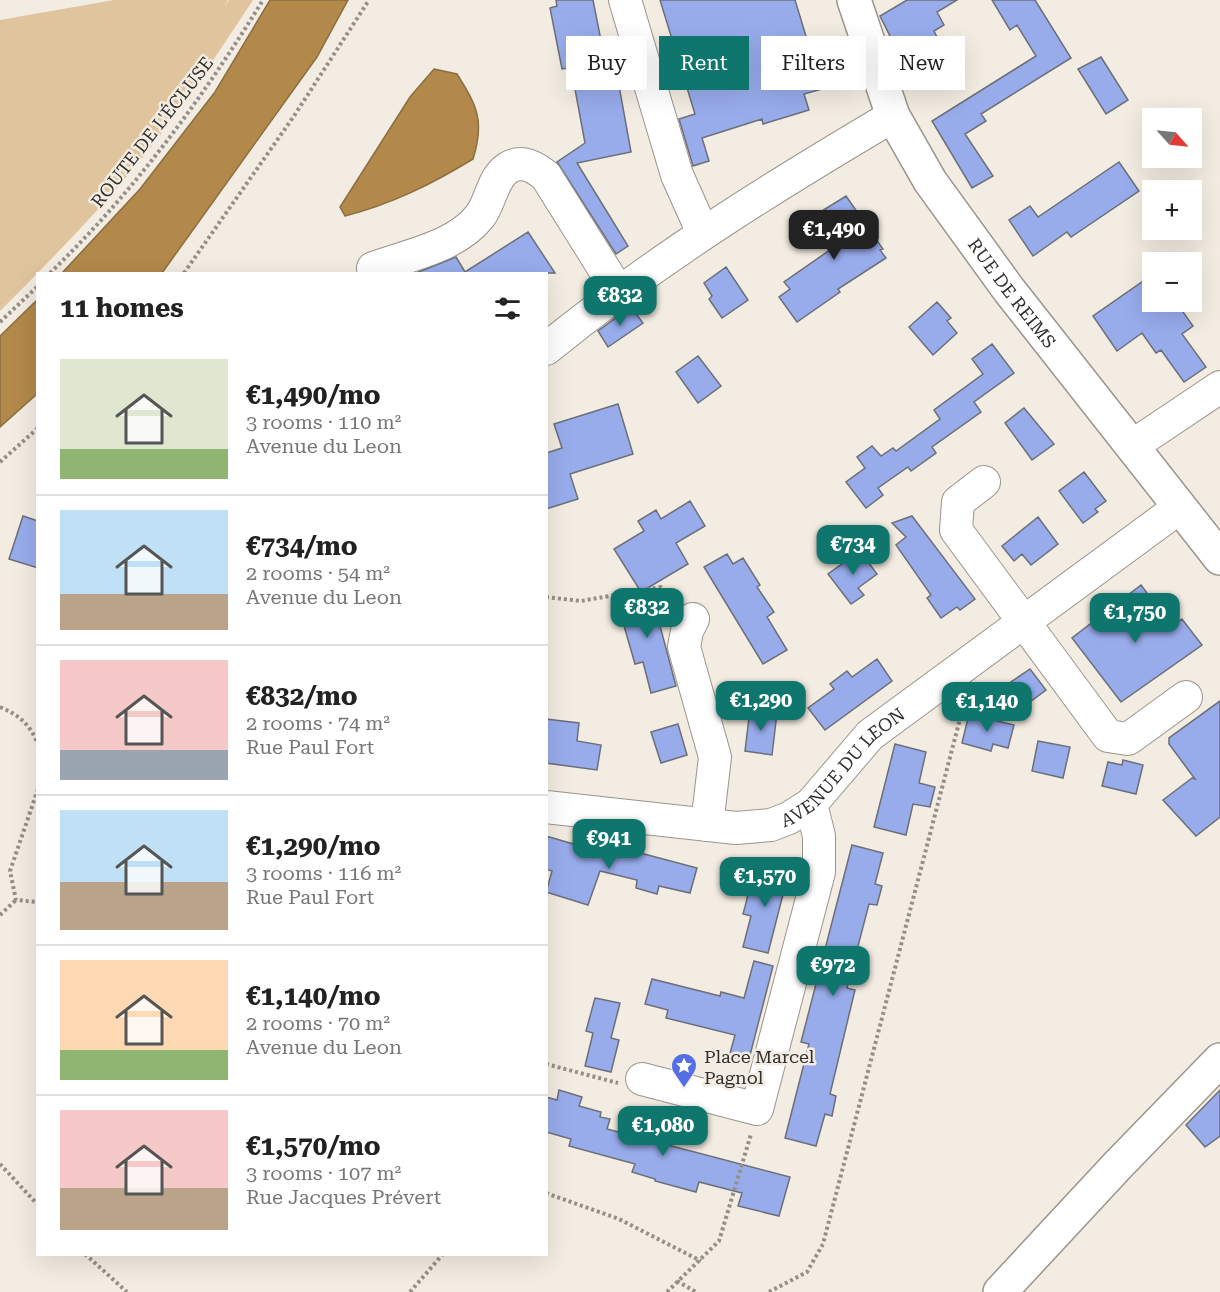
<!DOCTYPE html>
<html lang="en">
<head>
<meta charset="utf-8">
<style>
  body { margin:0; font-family:"Roboto Serif",serif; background:#f2f2f2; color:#222; height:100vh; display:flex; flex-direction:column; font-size:22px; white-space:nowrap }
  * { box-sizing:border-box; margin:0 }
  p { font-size:20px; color:#767676 }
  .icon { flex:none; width:33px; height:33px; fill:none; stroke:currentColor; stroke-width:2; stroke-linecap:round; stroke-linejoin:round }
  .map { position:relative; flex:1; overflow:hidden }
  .details { position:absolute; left:36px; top:272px; width:512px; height:984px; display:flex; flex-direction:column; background:#fff; border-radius:0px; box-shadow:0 6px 24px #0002 }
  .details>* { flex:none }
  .guide { position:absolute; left:566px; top:36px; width:564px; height:54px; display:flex; gap:12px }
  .needle { width:39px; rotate:117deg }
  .buttons { position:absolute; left:1142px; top:108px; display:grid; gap:12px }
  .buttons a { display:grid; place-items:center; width:60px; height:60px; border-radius:0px; background:#fff; box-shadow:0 6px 24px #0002; font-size:30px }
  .price { position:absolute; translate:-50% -51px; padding:0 14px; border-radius:12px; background:#0f766e; color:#fff; font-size:20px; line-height:39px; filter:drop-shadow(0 2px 3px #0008) }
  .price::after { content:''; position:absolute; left:50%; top:36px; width:18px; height:14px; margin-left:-9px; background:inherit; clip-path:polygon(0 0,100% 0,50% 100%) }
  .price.active { background:#222; color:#fff }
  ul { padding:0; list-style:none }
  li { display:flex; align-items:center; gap:18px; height:150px; padding:0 24px }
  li+li { border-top:2px solid #e0e0e0 }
  li span { display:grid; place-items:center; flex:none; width:168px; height:120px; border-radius:0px; color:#555 }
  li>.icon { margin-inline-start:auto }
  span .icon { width:72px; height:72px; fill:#fffc; stroke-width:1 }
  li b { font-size:26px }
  h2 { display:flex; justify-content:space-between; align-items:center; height:72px; padding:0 24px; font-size:26px }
  .tag { padding:0 21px; border-radius:0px; background:#fff; box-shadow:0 6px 24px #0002; font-size:21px; line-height:54px }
  .tag.active { background:#0f766e; color:#fff }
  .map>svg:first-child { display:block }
  .green { fill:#dfc49e }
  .water { fill:#b2894a; stroke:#8c6e41; stroke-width:1.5 }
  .building { fill:#98acec; stroke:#6c6f78; stroke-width:1.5 }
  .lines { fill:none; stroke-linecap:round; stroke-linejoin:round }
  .minor-casing { stroke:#9b948c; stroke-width:34 }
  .major-casing { stroke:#9b948c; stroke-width:36 }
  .path { stroke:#948f88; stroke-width:4; stroke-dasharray:3 3; stroke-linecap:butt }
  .minor { stroke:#fff; stroke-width:32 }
  .major { stroke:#fff; stroke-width:33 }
  .labels { text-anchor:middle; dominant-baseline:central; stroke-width:5; stroke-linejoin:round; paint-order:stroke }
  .street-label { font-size:18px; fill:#322f2c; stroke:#f3ece2 }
  .poi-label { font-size:18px; fill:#322f2c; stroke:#f3ece2; text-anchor:start }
</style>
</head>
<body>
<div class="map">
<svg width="1220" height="1292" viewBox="0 0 1220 1292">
  <rect width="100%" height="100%" fill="#f3ece2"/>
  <!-- green -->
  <path class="green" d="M114 0H228L224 7 229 0H253C215 57 178 116 134 168 92 218 46 265 0 311V20Z"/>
  <!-- water -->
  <path class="water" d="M270 0H348L317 57 162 273H62L140 189 215 92Z
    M434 69 457 74C477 106 485 121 473 159 432 184 392 204 345 216L340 207 410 97Z
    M37 300V394L0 427V336Z"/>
  <!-- building -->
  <path class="building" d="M556 0H593L609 81 618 80 631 152 577 163 628 246 616 254 557 162 585 143 572 73H569L568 68 562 69 550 8 557 6Z
    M660 0H795L822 89 804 94 809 110 763 124 762 119 702 138 709 161 693 166 679 119 695 114Z
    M907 0H957L937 12 944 25 934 31 951 65 914 84 880 16Z
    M992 0H1035L1071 58 981 114 986 121 965 134 993 176 972 188 932 121 1036 56 1017 25 1010 30Z
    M1101 57 1128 100 1106 114 1078 69Z
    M1119 162 1139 191 1071 237 1067 232 1033 256 1009 220 1030 206 1038 217Z
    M846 196 883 249 880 250 886 258 838 289 840 292 797 322 779 297 790 289 784 282 837 245 817 214Z
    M528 232 555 273H416L456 257 465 272Z
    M726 267 748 300 722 318 709 299 712 296 704 283Z
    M1152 275V302H1176L1193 326 1182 334 1206 367 1184 382 1161 350 1156 353 1142 333 1117 351 1093 316Z
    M937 302 951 318 947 321 957 333 933 355 909 327Z
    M631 307 643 323 608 347 598 331Z
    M992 344 1014 373 974 402 981 412 932 447 936 453 911 471 908 467 878 488 883 495 866 508 846 482 865 468 857 457 872 446 881 456 893 448 896 451 940 419 934 410 983 374 972 359Z
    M698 356 721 386 698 403 676 372Z
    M618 404 633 454 570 474 578 499 546 509V453L562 448 554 424Z
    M1024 408 1054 444 1032 460 1005 423Z
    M1084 472 1106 501 1095 509 1098 512 1083 523 1059 491Z
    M690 501 705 526 676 543 688 564 641 592 614 549 644 531 638 521 656 510 661 519Z
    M23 516 38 521V568L9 559Z
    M912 516 975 599 960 610 957 607 941 618 927 598 931 595 896 545 906 537 892 523Z
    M1038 517 1058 544 1031 565 1022 554 1014 561 1002 546Z
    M860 551 877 574 858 588 864 595 851 604 828 574Z
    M727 554 733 564 743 558 760 585 757 587 774 612 767 617 787 650 763 664 704 567Z
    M1141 585 1172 627 1182 619 1202 645 1121 702 1072 638Z
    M651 592 676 686 651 693 643 662 635 664 616 598Z
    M877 659 892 681 825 730 808 708 834 689 830 684 847 671 852 677Z
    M1030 669 1046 690 1019 710 1002 688Z
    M1220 701V817L1196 836 1163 800 1192 778 1195 779 1169 744V738Z
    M750 709 777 713 772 755 745 751Z
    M969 714 1014 725 1008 748 993 744 991 751 962 743Z
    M546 719 579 723 577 741 601 745 597 770 546 763Z
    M678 724 687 755 661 763 651 732Z
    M1038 741 1070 747 1063 778 1032 771Z
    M895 744 926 752 919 783 935 787 930 807 913 804 906 835 874 827Z
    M1123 760 1143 765 1136 794 1102 786 1108 762 1122 765Z
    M546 836 611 855 614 846 697 868 690 893 659 886 657 894 636 888 637 880 600 871 588 905 546 892 552 871 546 869Z
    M852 845 883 853 875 884 882 886 877 905 869 904 847 988 855 990 830 1094 836 1096 832 1116 825 1114 816 1146 785 1138 809 1044 801 1042Z
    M764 863 789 871 768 953 743 947 751 916 743 914 746 903 748 893 756 895Z
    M754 961 773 966 748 1063 729 1057 735 1035 666 1018 668 1010 645 1004 652 979 720 996 721 992 744 998Z
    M595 998 620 1003 611 1038 619 1040 611 1072 585 1066 593 1033 586 1031Z
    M559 1090 582 1097 579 1106 601 1112 600 1117 610 1119 607 1129 790 1177 779 1216 738 1206 742 1193 699 1182 696 1192 655 1181V1179L632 1172 635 1164 569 1146 571 1139 546 1132V1097L557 1100Z
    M1220 1090V1136L1205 1147 1186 1125Z"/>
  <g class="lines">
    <defs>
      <g id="minor">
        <path d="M625 0 677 175 703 233"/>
        <path d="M373 268C409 255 456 247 480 216 491 202 492 178 508 168 522 159 535 167 546 176L618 291"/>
        <path d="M546 349C657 259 771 188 893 116"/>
        <path d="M1132 446 1220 387"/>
        <path d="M984 482 958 502 956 530 1108 736 1128 739 1186 697"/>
        <path d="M693 619 687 631 684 647 715 757 707 825"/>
        <path id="s1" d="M546 807 736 828 771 825 789 818 811 804 870 735 1180 507"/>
        <path d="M642 1079 757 1109 819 872V836L811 804"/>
      </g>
      <g id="major">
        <path id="s2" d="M854 0 893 116 930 181 1009 290 1220 558"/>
        <path d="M1000 1292 1118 1165 1220 1060"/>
      </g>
    </defs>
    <!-- minor casing -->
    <use href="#minor" class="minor-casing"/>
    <!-- major casing -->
    <use href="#major" class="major-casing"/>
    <!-- path -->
    <path class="path" d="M50 273C133 193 203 98 263 0
      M184 273 294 116 369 0
      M0 322 38 286
      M0 462 38 428
      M546 597 581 601 661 587 676 602
      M0 707C19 715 31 725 38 745
      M38 789 10 871 16 900 38 902
      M0 915 16 900
      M546 1064 618 1083
      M0 1164 38 1205
      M546 1193 619 1219 701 1261
      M85 1254 127 1292
      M677 1281 696 1292
      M410 1292 443 1254
      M667 1292 719 1241 751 1134
      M769 1292 807 1272 823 1244 966 696"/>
    <!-- minor -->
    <use href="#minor" class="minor"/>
    <!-- major -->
    <use href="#major" class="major"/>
  </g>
  <!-- icons -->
  <defs>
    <symbol id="sight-pin" viewBox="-11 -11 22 30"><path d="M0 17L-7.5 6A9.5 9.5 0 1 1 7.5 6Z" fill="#546ee3" stroke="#f3ece2"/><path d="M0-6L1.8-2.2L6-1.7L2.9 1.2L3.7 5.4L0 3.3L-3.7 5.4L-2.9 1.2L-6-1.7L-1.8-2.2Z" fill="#fff"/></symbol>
  </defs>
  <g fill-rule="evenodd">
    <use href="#sight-pin" x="669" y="1051" width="30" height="40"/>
  </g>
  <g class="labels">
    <!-- street labels -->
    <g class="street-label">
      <text transform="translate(152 132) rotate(-52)">ROUTE DE L'ÉCLUSE</text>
      <text stroke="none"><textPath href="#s2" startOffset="336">RUE DE REIMS</textPath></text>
      <text stroke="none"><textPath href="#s1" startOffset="320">AVENUE DU LEON</textPath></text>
    </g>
    <!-- poi labels -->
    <g class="poi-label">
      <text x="704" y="1056">Place Marcel<tspan x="704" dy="21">Pagnol</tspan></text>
    </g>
  </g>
</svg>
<div class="buttons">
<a><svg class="needle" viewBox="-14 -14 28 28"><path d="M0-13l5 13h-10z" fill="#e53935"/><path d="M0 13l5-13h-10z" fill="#767676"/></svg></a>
<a>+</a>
<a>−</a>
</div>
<b class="price active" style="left:834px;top:261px">€1,490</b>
<b class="price" style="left:620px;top:327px">€832</b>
<b class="price" style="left:853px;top:576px">€734</b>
<b class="price" style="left:647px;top:639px">€832</b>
<b class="price" style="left:1135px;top:644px">€1,750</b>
<b class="price" style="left:761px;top:732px">€1,290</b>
<b class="price" style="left:987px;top:733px">€1,140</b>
<b class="price" style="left:609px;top:870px">€941</b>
<b class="price" style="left:765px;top:908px">€1,570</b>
<b class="price" style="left:833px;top:997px">€972</b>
<b class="price" style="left:663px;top:1157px">€1,080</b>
<div class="guide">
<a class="tag">Buy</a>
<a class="tag active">Rent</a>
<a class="tag">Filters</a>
<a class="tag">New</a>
</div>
<section class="details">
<h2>11 homes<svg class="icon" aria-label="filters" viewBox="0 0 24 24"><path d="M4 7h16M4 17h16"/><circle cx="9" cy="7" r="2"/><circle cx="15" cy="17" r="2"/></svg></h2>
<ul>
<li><span style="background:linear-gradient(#dfe7d0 75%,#8fb573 0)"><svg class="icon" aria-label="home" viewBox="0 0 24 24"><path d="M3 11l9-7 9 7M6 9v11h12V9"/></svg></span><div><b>€1,490/mo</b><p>3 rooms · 110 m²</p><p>Avenue du Leon</p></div></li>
<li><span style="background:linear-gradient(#bfe0f5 70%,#b9a48a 0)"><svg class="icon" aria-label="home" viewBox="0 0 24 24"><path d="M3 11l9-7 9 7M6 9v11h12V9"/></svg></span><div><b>€734/mo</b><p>2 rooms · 54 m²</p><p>Avenue du Leon</p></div></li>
<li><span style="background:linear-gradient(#f6c9c9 75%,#9aa5b1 0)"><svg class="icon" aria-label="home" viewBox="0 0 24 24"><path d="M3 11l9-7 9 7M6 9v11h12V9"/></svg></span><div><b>€832/mo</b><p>2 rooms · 74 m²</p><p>Rue Paul Fort</p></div></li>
<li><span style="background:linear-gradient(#bfe0f5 60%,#b9a48a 0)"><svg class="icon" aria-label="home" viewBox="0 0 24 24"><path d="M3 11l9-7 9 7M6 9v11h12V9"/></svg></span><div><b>€1,290/mo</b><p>3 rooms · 116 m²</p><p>Rue Paul Fort</p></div></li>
<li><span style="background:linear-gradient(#ffd9b3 75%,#8fb573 0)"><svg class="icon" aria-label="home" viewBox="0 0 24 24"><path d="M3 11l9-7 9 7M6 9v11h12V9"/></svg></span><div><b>€1,140/mo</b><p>2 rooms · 70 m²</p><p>Avenue du Leon</p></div></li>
<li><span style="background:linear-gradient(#f6c9c9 65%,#b9a48a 0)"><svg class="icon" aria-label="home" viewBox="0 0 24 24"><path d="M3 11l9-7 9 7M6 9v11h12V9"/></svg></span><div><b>€1,570/mo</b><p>3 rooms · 107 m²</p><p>Rue Jacques Prévert</p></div></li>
</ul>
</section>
</div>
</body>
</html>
